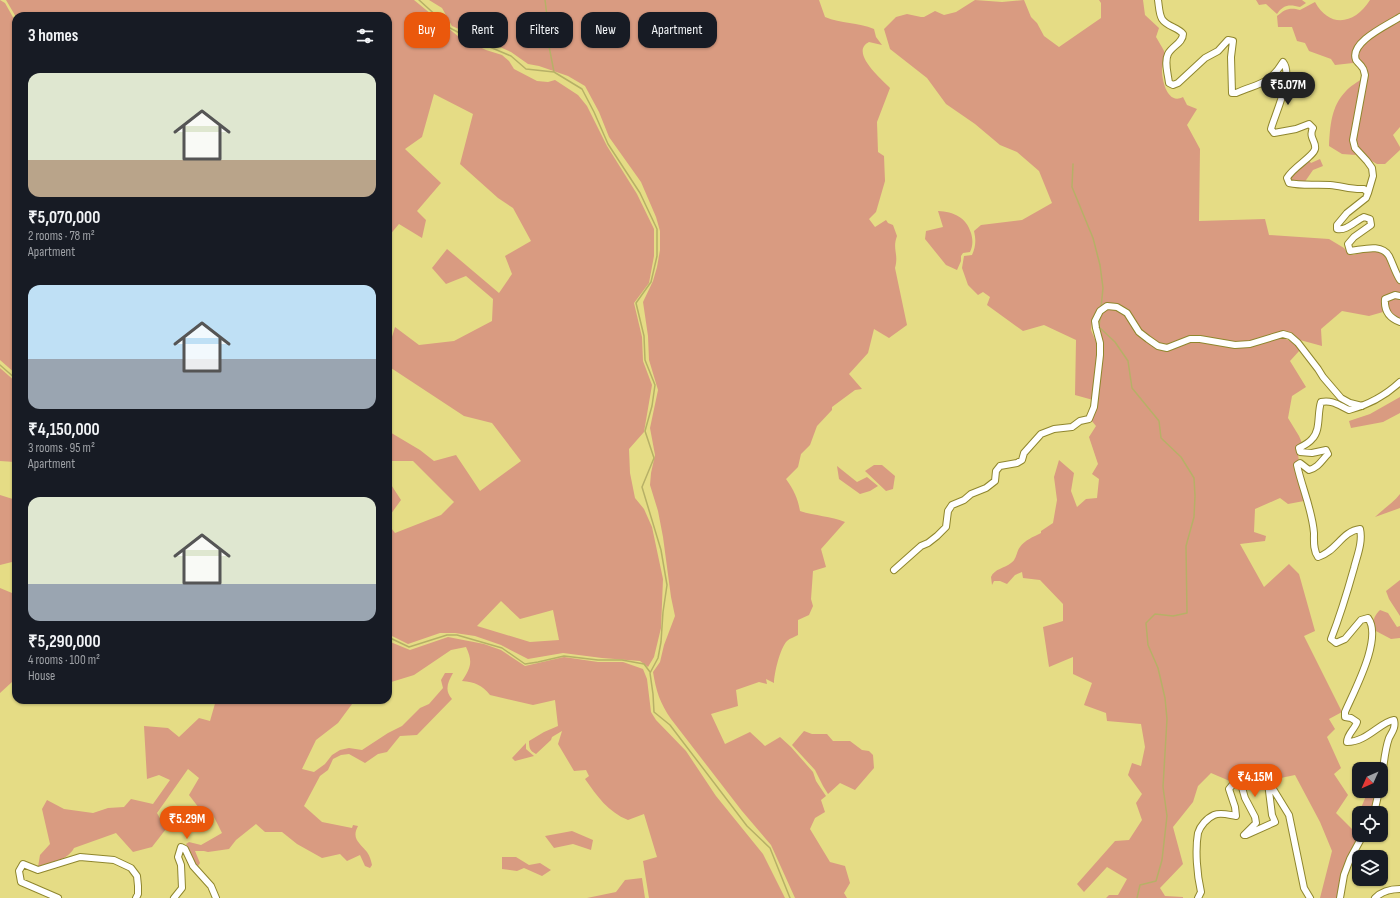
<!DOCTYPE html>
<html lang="en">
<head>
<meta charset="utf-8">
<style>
  body { margin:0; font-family:"Sofia Sans Condensed",sans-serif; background:#20242c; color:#f1f3f6; height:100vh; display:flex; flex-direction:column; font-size:15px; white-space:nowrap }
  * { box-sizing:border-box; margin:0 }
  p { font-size:13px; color:#9ea1a6 }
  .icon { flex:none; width:22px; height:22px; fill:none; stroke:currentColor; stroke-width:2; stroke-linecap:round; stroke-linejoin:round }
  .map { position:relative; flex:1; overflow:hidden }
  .panel { position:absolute; left:12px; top:12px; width:380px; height:692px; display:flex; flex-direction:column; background:#171b24; border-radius:12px; box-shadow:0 1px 3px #0004 }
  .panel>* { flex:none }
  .guide { position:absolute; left:404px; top:12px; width:380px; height:36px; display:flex; gap:8px }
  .needle { width:26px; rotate:225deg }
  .buttons { position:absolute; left:1352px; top:762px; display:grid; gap:8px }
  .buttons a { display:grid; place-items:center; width:36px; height:36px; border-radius:8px; background:#171b24; box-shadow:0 1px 3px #0004; font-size:20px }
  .price { position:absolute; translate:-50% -34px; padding:0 9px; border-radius:14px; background:#ea580c; color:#fff; font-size:13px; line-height:26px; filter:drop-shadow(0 1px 2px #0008) }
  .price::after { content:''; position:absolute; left:50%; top:24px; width:12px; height:9px; margin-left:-6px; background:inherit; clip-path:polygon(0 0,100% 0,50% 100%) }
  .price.active { background:#222; color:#fff }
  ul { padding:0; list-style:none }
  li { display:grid; align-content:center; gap:8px; height:212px; padding:0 16px }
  li span { display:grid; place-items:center; height:124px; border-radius:12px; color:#555 }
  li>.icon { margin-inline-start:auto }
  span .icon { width:72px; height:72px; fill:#fffc; stroke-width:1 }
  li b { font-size:17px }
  h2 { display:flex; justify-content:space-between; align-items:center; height:48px; padding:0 16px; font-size:17px }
  .pill { padding:0 14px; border-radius:12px; background:#171b24; box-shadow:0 1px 3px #0004; font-size:14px; line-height:36px }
  .pill.active { background:#ea580c; color:#fff }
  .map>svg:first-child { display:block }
  .green { fill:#d99b81; fill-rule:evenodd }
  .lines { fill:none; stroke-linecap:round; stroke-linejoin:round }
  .stream { stroke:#b7b067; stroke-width:1.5 }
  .minor-casing { stroke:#8f862d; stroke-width:8 }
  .minor { stroke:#fff; stroke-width:6 }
</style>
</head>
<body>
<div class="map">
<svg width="1400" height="898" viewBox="0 0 1400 898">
  <rect width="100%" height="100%" fill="#e5dc85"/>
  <!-- green -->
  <path class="green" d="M0 0 5 3 14 19 16 20V374L0 360Z
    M6 0H414L459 37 486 50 502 55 509 61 514 69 537 81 548 82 555 80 578 95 587 106 607 146 637 194 654 229V256L649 283 634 303 642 337 643 361 652 385 644 432 629 449 630 473 635 498 644 509 652 527 663 579 661 628 654 657 648 667 640 661 602 658 563 653 528 659 501 645 475 636 455 633H440L408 644 388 634V524L395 533 441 515 454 502 413 461H391L388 459V431L420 450 434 461 456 455 480 491 521 461 492 423 464 416 388 366V350L395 327 419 345 454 341 492 321 493 299 466 276 446 284 432 268 447 249 499 293 512 274 505 256 531 241 513 208 498 198 460 164 473 114 434 94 422 137 405 149 441 183 417 211 426 220 422 238 399 224 388 237V16H16V17ZM501 601 520 619 553 610 559 640 530 642 477 626Z
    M429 0H819L825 17C841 24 858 22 874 29L876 37 882 45 869 42C849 52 882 80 890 88L877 122 878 152 884 156 885 181 876 212 869 219 875 227 886 220 888 223 893 225 897 236C892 249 899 254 895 268L907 325 889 338 874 329 868 353 849 374 862 389 855 390 832 407V410L817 426 810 445 801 454 798 467 786 479C794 490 798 499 800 511 815 516 831 516 845 522L821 549 826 567 813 571 811 599 813 606 809 615 798 620V635C795 637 790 638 787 641 780 648 774 674 774 683L766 679 767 684 759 682 736 690 738 706 711 714 725 744 750 732 765 746 780 737 791 747 813 772 816 781 826 796 821 800 825 812 815 818 810 829 830 862 845 866 850 883 844 893 847 898H795L771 845 742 811 671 719C660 703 656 691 653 672L660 662 664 645 675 616 671 597 663 537 658 511 650 485 651 473 655 455 650 428 658 390 649 360 648 336 643 302 653 281 657 267 660 250V231L656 217 641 182 609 137 599 112 585 86 568 76 539 66 528 64 511 52 452 26 442 8Z
    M975 0 1002 2 1024 0 1031 17 1037 23 1044 36 1059 47 1101 18V3L1099 0H1143L1145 15 1159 28 1156 37C1159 42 1162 47 1164 51 1166 57 1162 65 1162 70 1162 82 1168 105 1183 97L1187 105 1197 109 1187 125 1200 149 1199 221 1265 219 1269 235 1329 239 1344 248 1348 253 1353 255 1364 252 1373 251 1382 252 1387 259 1390 268 1400 284V294L1384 299 1382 305 1383 312 1369 316 1342 311 1321 329 1322 346 1300 340 1290 332 1281 331 1249 343 1214 340 1196 335 1166 346 1158 344 1139 329 1128 309 1116 304 1098 310 1092 321 1091 330 1097 344 1095 382 1093 400 1075 395 1076 340 1044 325 1023 331 987 305 990 297 983 292 978 295 968 285 962 268 964 256 972 255C976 246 976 240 974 231L981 225 1022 220 1052 203 1039 171 1017 152 1000 145 975 124 946 104 927 78 890 49 884 29 896 17 907 14 921 17H924L935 11 944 15 956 12Z
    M1256 0H1302L1306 3 1300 7C1289 4 1283 5 1277 14L1266 4 1259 5Z
    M1370 0H1400V16L1367 35 1353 53V63L1335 65 1331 59 1309 51 1305 43 1297 41 1292 27H1278L1277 16C1285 9 1290 7 1300 10L1315 2C1330 29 1355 24 1370 0Z
    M1400 19V127L1393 135 1400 147V150L1385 164H1377L1368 159 1360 152 1354 140 1367 74 1357 58 1361 44Z
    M1363 78 1353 150 1356 155 1342 154 1329 146C1330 127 1331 106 1346 91 1350 86 1358 82 1363 78Z
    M1307 158 1311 163 1320 159 1323 166 1313 170 1304 183 1290 182 1289 177Z
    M938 211C954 212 966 217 971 233 973 240 973 246 970 252L963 253 961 256V261L957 270 946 265 925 239 926 231 943 227Z
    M1396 297 1400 298V320L1388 312 1387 301Z
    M1108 308C1127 310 1145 334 1158 348L1195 341 1236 347H1251L1276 337 1284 338 1294 343 1300 350 1290 361 1306 387 1292 396 1288 418 1299 436 1302 443 1297 448 1299 461 1297 472 1304 501 1288 504 1280 498 1255 509 1254 532 1266 536 1265 541 1240 544 1264 587 1289 564 1299 574 1315 631 1304 636 1342 712 1329 719 1335 729 1327 737 1341 768 1334 774 1348 795 1336 813 1352 829 1366 796 1364 791H1376L1370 813H1359V835H1361L1341 875 1337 898H1320L1332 851 1320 822 1295 775 1266 781 1246 766 1236 768 1239 775 1232 782 1211 773 1198 786 1193 802 1173 827 1183 864 1160 888 1165 896 1183 897V898H1106L1109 895H1118L1127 879 1107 867 1084 892 1077 884 1115 841 1129 840 1142 820 1136 803 1142 794 1128 775 1132 763 1141 766 1145 747 1141 724 1107 721 1106 713 1084 705 1092 683 1073 674V657L1049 667 1043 627 1063 621V604L1040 580 1023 578 1022 572 1015 575 1007 584 1000 581H994L992 585 991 577C994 569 1005 568 1011 563 1017 559 1016 552 1020 547 1025 540 1033 537 1041 533V531L1053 523 1057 500 1054 477 1059 460 1074 473 1071 491 1077 507 1086 499 1097 498 1099 479 1092 474 1098 464 1089 437 1096 426 1091 420 1099 382 1097 326 1099 316Z
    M0 368 16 382V465L15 462 0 461Z
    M1400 397V413L1383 422 1351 428 1349 421 1370 414Z
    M874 465H882L895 476 893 489 886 491 865 471Z
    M837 466 857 482 867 477 878 486 870 491 860 494 839 479Z
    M388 480 401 500 388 518Z
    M1400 494V508L1375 517C1383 509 1393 503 1400 494Z
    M0 495 16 500V561L0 565Z
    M1400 580V616L1389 599 1386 591Z
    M0 588 12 593 16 592V667L12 682 0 693Z
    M1380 610 1388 613 1397 627 1400 626V638L1391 639 1374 630C1373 621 1373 617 1380 610Z
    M448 637 484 644 501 650 525 666 564 657 598 662H623L643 669 647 679 651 712 656 720 686 751 716 796 763 854 785 898H649L643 861 657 857 644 814 628 820C608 812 597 796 585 779L589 776 586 770 574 771 558 744 562 731 552 737 551 740 536 754C530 751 529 748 529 741L544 732 558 726 555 700 533 705 490 695C482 685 475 682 462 681 471 667 473 662 466 647L451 650 414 675 388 683V641L410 650Z
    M445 673H453C448 682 444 690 452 699L417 735 400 736 387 752 378 754 365 763 349 754 341 755 333 759 328 770 320 776 304 806 322 822 352 828 353 825 358 826C351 839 360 843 367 852 370 856 371 861 372 865L370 868 365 866 360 855 347 861 340 854 322 858 297 844 282 832H265L256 824 236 840 229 849 208 852 204 851H195L200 863 198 866 194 861 186 844 189 842 201 845 222 833 212 813 202 812 189 795 199 778 188 769 157 813 166 829 152 847 133 852 116 833 74 848C68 860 51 863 38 867L40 855 50 844 42 809 47 800 64 809 93 813 108 808 124 807 131 799 153 804 170 780 159 775 147 779 144 726 168 728 179 737 199 718 210 721 216 700H355L338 723 316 740 302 769 314 772 325 764 332 755 340 750 349 748 362 750 388 733 402 726 420 708 429 704 443 688 441 680Z
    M804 731 812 734H827L833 741H850L862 750 869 751 873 755 874 768 855 790 840 783 828 794 823 786 815 770 792 745Z
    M526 743V749L534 756 515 761 512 758Z
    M572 831 593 840 591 850 573 844 554 848 545 836Z
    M502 857H516L529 865 540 863 551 870 542 876 524 868 517 871 502 869Z
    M642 878 645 898H587L616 892 625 880Z"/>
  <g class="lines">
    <!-- stream -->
    <path class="stream" d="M419 0 450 28 471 39 511 56 526 69 554 72
      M545 0 547 16 548 41 554 72 582 89 594 112 608 144 640 193 657 229V256L651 282 636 303 644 336 645 360 655 385 652 406 645 431 654 458 642 487 661 550 667 585 663 612 661 642 658 658 650 673 653 694 654 712 670 725 747 826 770 848 790 898
      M1073 164 1072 187 1093 238 1100 265 1103 288 1101 308
      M1100 318 1099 327 1115 342 1128 361 1132 388 1159 421 1161 438 1181 457 1194 478 1195 496 1194 517 1186 546 1187 613 1173 616 1155 614 1146 623 1148 645 1158 668 1165 698 1167 719 1163 787 1167 816 1162 860 1156 881 1140 885 1137 898
      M0 365 16 379
      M388 637 409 647 447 635H457L502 648 525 664 538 662 564 656 598 660H622L644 664 650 672"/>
    <defs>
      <path id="minor" d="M1158 0C1159 6 1159 14 1162 19 1167 27 1178 27 1183 34 1183 43 1172 46 1168 54 1164 62 1168 74 1169 83L1173 85 1178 83 1205 58 1218 51 1228 40 1233 41 1231 57 1232 93H1236C1259 83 1269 85 1283 62 1294 75 1275 114 1271 129L1274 133 1296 129 1309 124 1313 128C1312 130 1311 134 1312 137 1313 141 1316 144 1315 149 1313 157 1293 167 1287 178L1289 183C1302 186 1316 184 1330 185 1342 186 1352 190 1364 189L1368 193 1366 198 1347 213 1337 225V229C1347 231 1355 221 1364 217L1370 219 1371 225 1354 237 1348 244 1350 251C1362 250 1381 243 1389 256 1393 264 1395 272 1400 280
        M1368 193 1373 176 1372 168 1367 161 1355 148 1353 140 1365 75C1364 72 1364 69 1362 67 1360 64 1357 62 1356 60 1349 42 1388 25 1400 17
        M1400 296 1395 295 1385 299C1384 311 1389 318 1400 322
        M894 570 921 546 928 543 937 536 946 527 948 511 952 505 964 500 971 494 986 488 995 481 996 471 1000 466 1017 463 1022 460 1024 453 1041 434 1054 429 1072 427 1080 421 1089 419 1094 407 1100 355V343L1096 328 1095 321 1100 311 1107 306 1117 307 1127 313 1139 332 1148 339 1158 346 1167 348 1190 339H1200L1235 345 1250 344 1283 334 1290 336 1298 343 1318 369 1323 377 1341 398 1350 403 1362 406
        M1381 782C1384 767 1384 752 1389 738 1392 732 1396 728 1394 720 1380 722 1367 742 1347 742 1347 734 1355 729 1357 722L1351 718 1345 717V712C1354 691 1383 638 1368 618L1361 620 1345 639 1336 643 1331 639C1340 616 1347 593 1354 568 1357 556 1363 542 1360 529 1342 531 1336 552 1318 557 1313 550 1314 541 1314 533 1312 509 1302 488 1297 465L1300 463 1309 470C1319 467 1321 461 1328 454L1326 450 1312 453 1300 452 1299 448C1303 446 1309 443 1312 439 1321 430 1317 414 1321 402 1333 400 1338 405 1349 410 1368 405 1385 396 1400 382
        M1374 813 1379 791
        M58 898 21 882 19 871 23 864 38 870 80 857 114 860 131 868 137 876 138 886V894L136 898
        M174 898 182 888 181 865 178 857 181 847 185 849 193 866 211 886 216 898
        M1198 898 1201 892C1197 875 1195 850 1198 833 1200 826 1207 818 1214 815 1221 812 1229 815 1236 816L1235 807 1229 789 1239 777 1245 798 1255 817 1256 823 1244 835H1246L1275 822 1272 815 1268 783 1270 784 1289 815 1304 888 1310 898
        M1340 898 1344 875 1350 859 1363 835
        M1375 898C1382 891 1390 889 1400 889"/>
    </defs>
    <!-- minor casing -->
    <use href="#minor" class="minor-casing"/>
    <!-- minor -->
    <use href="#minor" class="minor"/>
  </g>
</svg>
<div class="buttons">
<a><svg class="needle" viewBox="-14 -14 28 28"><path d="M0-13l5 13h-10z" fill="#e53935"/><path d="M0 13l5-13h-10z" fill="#9ea1a6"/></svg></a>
<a><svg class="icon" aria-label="locate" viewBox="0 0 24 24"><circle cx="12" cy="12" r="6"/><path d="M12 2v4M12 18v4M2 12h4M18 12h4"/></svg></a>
<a><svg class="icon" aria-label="layers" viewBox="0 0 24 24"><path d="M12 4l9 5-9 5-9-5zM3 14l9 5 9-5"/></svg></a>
</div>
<b class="price active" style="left:1288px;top:106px">₹5.07M</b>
<b class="price" style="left:1255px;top:798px">₹4.15M</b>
<b class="price" style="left:187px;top:840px">₹5.29M</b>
<div class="guide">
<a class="pill active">Buy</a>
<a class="pill">Rent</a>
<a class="pill">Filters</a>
<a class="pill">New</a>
<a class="pill">Apartment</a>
</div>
<section class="panel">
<h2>3 homes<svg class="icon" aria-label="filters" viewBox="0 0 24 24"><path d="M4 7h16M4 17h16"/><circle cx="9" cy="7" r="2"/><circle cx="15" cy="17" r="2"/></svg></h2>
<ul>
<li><span style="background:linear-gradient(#dfe7d0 70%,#b9a48a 0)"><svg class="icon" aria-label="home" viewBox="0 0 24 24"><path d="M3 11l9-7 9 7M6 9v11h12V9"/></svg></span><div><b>₹5,070,000</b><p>2 rooms · 78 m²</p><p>Apartment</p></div></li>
<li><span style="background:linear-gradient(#bfe0f5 60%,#9aa5b1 0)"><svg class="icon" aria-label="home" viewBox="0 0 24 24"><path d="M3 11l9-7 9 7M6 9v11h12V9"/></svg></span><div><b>₹4,150,000</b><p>3 rooms · 95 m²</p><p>Apartment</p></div></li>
<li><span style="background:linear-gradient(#dfe7d0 70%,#9aa5b1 0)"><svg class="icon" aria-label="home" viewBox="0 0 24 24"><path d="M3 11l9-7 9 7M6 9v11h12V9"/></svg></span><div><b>₹5,290,000</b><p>4 rooms · 100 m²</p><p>House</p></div></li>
</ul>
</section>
</div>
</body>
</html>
